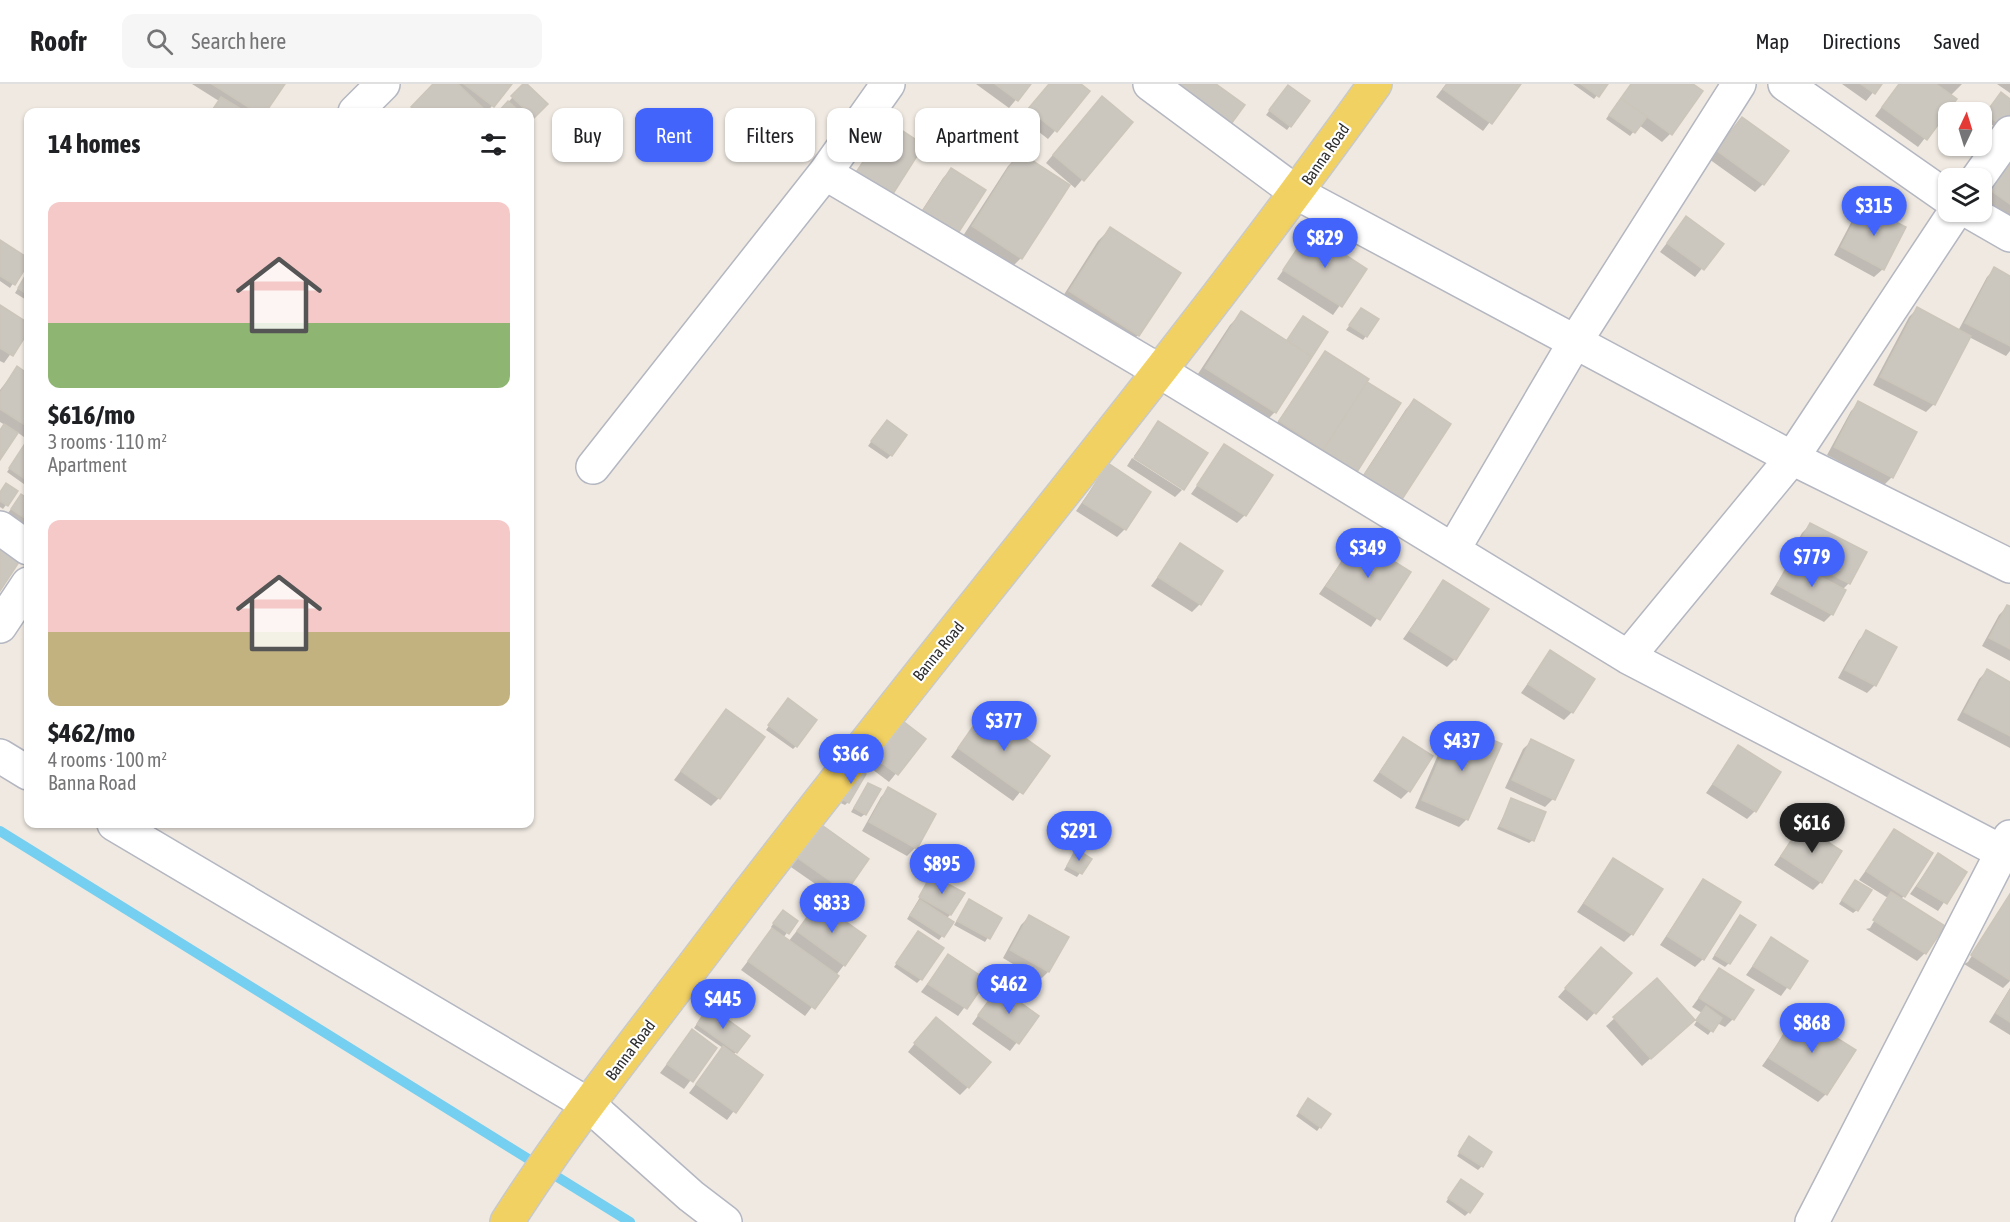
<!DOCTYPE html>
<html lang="en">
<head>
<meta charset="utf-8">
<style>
  body { margin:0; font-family:"Asap Condensed",sans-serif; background:#f6f6f6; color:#202124; height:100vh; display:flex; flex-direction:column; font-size:22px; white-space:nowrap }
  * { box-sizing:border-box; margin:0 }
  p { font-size:20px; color:#757577 }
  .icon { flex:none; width:33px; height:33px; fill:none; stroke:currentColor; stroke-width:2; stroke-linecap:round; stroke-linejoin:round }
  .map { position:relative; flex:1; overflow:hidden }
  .drawer { position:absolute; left:24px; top:24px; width:510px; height:720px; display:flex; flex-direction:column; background:#fff; border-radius:12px; box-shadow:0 2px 4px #0004 }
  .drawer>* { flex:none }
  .guide { position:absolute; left:552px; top:24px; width:570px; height:54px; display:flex; gap:12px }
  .needle { width:39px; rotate:4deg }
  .tools { position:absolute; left:1938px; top:18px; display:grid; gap:12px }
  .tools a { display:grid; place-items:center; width:54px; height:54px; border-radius:12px; background:#fff; box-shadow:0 2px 4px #0004; font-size:30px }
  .price { position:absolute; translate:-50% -51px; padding:0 14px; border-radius:21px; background:#4264fb; color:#fff; font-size:20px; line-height:39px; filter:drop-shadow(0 2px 3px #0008) }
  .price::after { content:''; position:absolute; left:50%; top:36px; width:18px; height:14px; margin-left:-9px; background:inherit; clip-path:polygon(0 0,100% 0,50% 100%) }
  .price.selected { background:#222; color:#fff }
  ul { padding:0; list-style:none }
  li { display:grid; align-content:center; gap:12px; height:318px; padding:0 24px }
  li span { display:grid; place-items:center; height:186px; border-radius:12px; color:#555 }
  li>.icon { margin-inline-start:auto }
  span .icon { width:108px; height:108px; fill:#fffc; stroke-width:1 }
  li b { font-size:26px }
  h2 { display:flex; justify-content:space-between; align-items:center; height:72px; padding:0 24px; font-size:26px }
  .pill { padding:0 21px; border-radius:12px; background:#fff; box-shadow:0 2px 4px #0004; font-size:21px; line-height:54px }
  .pill.selected { background:#4264fb; color:#fff }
  header { display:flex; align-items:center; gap:36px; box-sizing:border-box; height:84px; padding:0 30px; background:#fff; border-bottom:2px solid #e0e0e0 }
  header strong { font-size:28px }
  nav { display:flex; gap:33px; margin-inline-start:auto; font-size:21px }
  .search { width:420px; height:54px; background:#f6f6f6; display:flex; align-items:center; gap:15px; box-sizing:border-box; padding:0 21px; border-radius:12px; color:#757577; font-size:22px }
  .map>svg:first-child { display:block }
  .shadow { fill:#0003 }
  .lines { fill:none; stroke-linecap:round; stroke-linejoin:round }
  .stream { stroke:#75cff0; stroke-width:10 }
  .building { fill:#cbc7bf; stroke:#cbc5ba; stroke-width:1.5 }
  .minor-casing { stroke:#b4b7c1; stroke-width:36 }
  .major-casing { stroke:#c9c9c9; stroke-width:36 }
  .minor { stroke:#fff; stroke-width:33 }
  .major { stroke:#f2d163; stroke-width:33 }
  .labels { text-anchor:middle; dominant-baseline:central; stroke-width:4.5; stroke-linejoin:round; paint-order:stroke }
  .street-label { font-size:16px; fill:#2e2e2e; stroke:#fff }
</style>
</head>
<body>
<header>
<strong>Roofr</strong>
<div class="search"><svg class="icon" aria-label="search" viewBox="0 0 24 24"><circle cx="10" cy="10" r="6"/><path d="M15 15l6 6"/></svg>Search here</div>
<nav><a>Map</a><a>Directions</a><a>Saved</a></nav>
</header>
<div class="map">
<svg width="2010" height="1138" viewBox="0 0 2010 1138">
  <rect width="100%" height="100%" fill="#efe9e1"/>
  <!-- shadow -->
  <path class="shadow" d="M192 0H283L264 28H210L219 17Z
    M435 0H510L487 28H408Z
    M525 0 546 20 530 36V28H499Z
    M976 0H1029L1009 24Z
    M1049 0H1079L1088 8 1048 55 1021 34Z
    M1446 0H1519L1483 47 1436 13Z
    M1573 0H1606L1594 15Z
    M1631 0H1691L1670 50 1662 58 1639 41 1630 52 1606 35Z
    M1842 0H1880L1866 17Z
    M1899 0H1962L1950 12 1955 15 1918 63 1875 32Z
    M1997 0H2010V9Z
    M1284 7 1290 42 1287 46 1266 31Z
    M1998 14 2010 17 2002 48 1983 34Z
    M1094 22 1131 38 1075 104 1046 79Z
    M1742 35 1763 100 1755 108 1709 75Z
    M889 40 881 120 848 99Z
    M2010 59V134L1982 113V96Z
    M1020 70 1021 174 1009 186 961 155 1008 82Z
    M951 86 984 107 913 140 943 94Z
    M1863 123 1883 185 1874 193 1834 171 1855 131Z
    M1686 134 1722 160 1695 193 1660 168Z
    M1110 145 1178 189 1138 251 1126 263 1058 220 1098 157Z
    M1309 149 1365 186 1333 231 1277 195Z
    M0 158 28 176 10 204 0 197Z
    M1995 185 2010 193V267L2006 272 1969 253 1934 320 1926 328 1873 301 1909 233 1917 225 1958 247 1987 193Z
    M28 188V217L15 209Z
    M0 223 28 241V246L4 279 0 277Z
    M1361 226 1366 252 1363 256 1346 246Z
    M1242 229 1286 258 1299 238 1326 249 1274 329 1262 341 1194 296 1230 241Z
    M1325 269 1399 320 1356 387 1348 395 1272 346Z
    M17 284 28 292V356L17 348 0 374V346L5 341 0 338V306Z
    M1414 317 1449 340 1354 405 1406 325Z
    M1859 319 1892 393 1884 401 1827 371 1851 327Z
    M1158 339 1183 404 1134 372Z
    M883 341 891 371 887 375 868 362Z
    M28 356V403L7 388Z
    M1225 362 1245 431 1237 439 1191 410Z
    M1132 374 1182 406 1175 413 1127 382Z
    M1108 381 1125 445 1117 453 1076 427Z
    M16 407 3 425 0 423V408Z
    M21 412 28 416V442L8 429Z
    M1810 441 1849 499 1842 506 1832 530 1824 538 1770 510 1789 480 1786 478 1802 449Z
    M1357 456 1409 489 1371 543 1319 510Z
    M1181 461 1200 520 1192 528 1151 502Z
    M1443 498 1455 575 1447 583 1403 555Z
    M2007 523 2010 524V577L1982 562 1999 531Z
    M1867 548 1875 601 1867 609 1838 594 1859 556Z
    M1550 568 1572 628 1564 636 1521 609Z
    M1987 587 2010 599V664L1957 636 1979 595Z
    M784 620 796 662 793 665 766 646Z
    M726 627 719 714 711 722 674 696Z
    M985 627 1048 672 1013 717 951 673Z
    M1455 642 1467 735 1459 743 1415 724 1447 650Z
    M1403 654 1409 707 1401 715 1373 697Z
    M924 655 889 698 860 676Z
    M1532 657 1553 715 1545 723 1505 704 1523 665Z
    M1738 663 1755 727 1747 735 1706 709Z
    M853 684 848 718 845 721 834 716Z
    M868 700 865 730 861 733 851 728Z
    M889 705 915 764 907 772 862 747 881 713Z
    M1512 715 1533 756 1529 759 1497 745Z
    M1801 743 1821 798 1813 806 1774 781Z
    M1894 747 1904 812 1900 816 1925 869 1917 877 1866 845 1870 844 1888 814 1859 796Z
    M811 749 867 775 837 815 788 781Z
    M1076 767 1090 775 1077 793 1064 786Z
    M1938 771 1965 788 1938 827 1910 810Z
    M1613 775 1632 850 1624 858 1577 828Z
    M932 793 950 831 946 835 952 839 939 856 907 835Z
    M1704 796 1703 875 1695 883 1660 861Z
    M1852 801 1857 826 1853 829 1839 820Z
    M2010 811V897L2003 904 1964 880 1968 878Z
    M969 817 1000 834 985 858 954 841Z
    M818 820 844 881 805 932 741 886 773 845 771 843 779 831 796 837 783 854 788 858Z
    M1029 833 1067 854 1048 888 1040 896 1003 874 1021 841Z
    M1737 836 1729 879 1725 883 1712 875Z
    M918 848 921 895 917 899 894 883Z
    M1772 855 1806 878 1781 912 1746 891Z
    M948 872 985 896 958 932 921 908Z
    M1593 873 1630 890 1587 937 1558 913Z
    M1719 886 1751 907 1733 935 1725 943 1717 939 1708 951 1694 941 1702 929 1692 923Z
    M1657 896 1685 944 1642 982 1606 942Z
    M2010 904V951L1989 938Z
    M991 913 1037 932 1010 967 972 940Z
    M705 928 736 968 733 971 761 991 727 1036 689 1009 723 964 694 944Z
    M1798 931 1826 1010 1818 1018 1762 982Z
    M928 943 968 1003 960 1011 908 968Z
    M692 947 715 964 684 1005 660 989Z
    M1305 1020 1320 1043 1317 1047 1296 1032Z
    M1466 1058 1482 1082 1478 1086 1457 1072Z
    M1457 1101 1469 1128 1465 1132 1446 1118Z"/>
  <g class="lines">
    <!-- stream -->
    <path class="stream" d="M0 747 630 1138"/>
  </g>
  <!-- building -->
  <path class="building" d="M212 0H285L266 28H256Z
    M433 0H458L487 28H418L411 23Z
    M464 0H512L494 23Z
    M523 0H527L548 20 534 34 511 12Z
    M995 0H1031L1018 17Z
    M1049 0H1081L1090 7 1057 48 1028 25Z
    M1180 0H1216L1245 21 1226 47 1173 9Z
    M1447 0H1521L1492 40 1443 5Z
    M1581 0H1608L1599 13Z
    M1631 0H1693L1703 7 1672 51 1621 14Z
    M1861 0H1882L1875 10Z
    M1899 0H1936L1957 15 1927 56 1882 23Z
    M1288 1 1310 17 1291 43 1269 26Z
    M2001 8 2010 15V41L2007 45 1985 30Z
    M1102 12 1133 38 1084 97 1053 71Z
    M221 13 246 28H211Z
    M1621 14 1647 33 1635 49 1609 31Z
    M508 17 520 28H498Z
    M1742 33 1789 67 1764 101 1716 66Z
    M889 38 924 61 891 113 855 90Z
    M2010 58V120L1982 100Z
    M1019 68 1070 101 1022 175 972 142Z
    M951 84 986 106 955 154 920 131Z
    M1863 121 1906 143 1884 186 1841 163Z
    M1686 132 1724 160 1704 186 1667 159Z
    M1110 143 1181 189 1139 252 1069 207Z
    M1309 147 1367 185 1342 223 1283 186Z
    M0 156 28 174V180L15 201 0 192Z
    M1994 183 2010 192V262L1965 239Z
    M28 187V211L18 204Z
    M0 221 28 239V248L13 272 0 264Z
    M1917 223 1971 252 1935 321 1880 293Z
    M1361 224 1379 235 1367 253 1349 241Z
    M1241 227 1312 273 1276 329 1205 284Z
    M1303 232 1328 248 1312 273 1287 256Z
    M1325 267 1369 295 1323 366 1279 337Z
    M17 282 28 290V343L0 325V309Z
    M1367 298 1401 319 1357 388 1323 366Z
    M1414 315 1451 340 1399 420 1361 396Z
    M1858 317 1917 348 1893 394 1834 363Z
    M887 336 907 351 892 372 871 357Z
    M1158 337 1208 369 1184 406 1134 374Z
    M4 340 18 349 0 376V346Z
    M28 355V397L9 384Z
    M1224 360 1273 391 1246 432 1197 401Z
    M1108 379 1151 408 1126 446 1083 419Z
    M6 399 18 407 8 422 0 417V408Z
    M21 410 28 415V436L11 425Z
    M1810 439 1867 468 1850 500 1793 470Z
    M1357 454 1411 488 1380 536 1326 502Z
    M1180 459 1223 487 1201 521 1158 493Z
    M0 462 21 475 0 507Z
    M1790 477 1846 506 1833 531 1777 501Z
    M1443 496 1489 525 1456 576 1410 547Z
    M2007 521 2010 522V565L1989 554Z
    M1866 546 1897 563 1876 602 1845 586Z
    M1550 566 1595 595 1573 629 1528 600Z
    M1987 585 2010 598V652L1964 628Z
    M788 614 817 636 797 663 768 641Z
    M726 625 765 653 720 715 681 687Z
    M985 625 1050 672 1023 710 958 664Z
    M895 631 926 655 898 691 866 667Z
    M1455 640 1502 660 1468 736 1422 716Z
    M1403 653 1433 672 1410 708 1380 688Z
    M1531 655 1574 676 1555 716 1512 696Z
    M1738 661 1781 688 1756 728 1713 700Z
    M853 682 866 690 849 719 836 712Z
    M868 699 881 705 866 731 854 724Z
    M888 703 936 730 917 765 869 738Z
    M1511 714 1546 728 1534 757 1500 742Z
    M819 739 869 775 846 808 795 772Z
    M1801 741 1842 767 1822 799 1781 772Z
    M1894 745 1933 769 1905 813 1866 787Z
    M1076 765 1092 775 1082 790 1067 782Z
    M1938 769 1967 788 1947 820 1917 802Z
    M1613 774 1663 805 1633 851 1584 819Z
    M931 791 965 809 951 831 919 813Z
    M1703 795 1741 818 1704 876 1667 852Z
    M1855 796 1872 806 1858 827 1842 816Z
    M1891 808 1945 842 1926 870 1873 836Z
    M2010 810V896L1971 871Z
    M969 815 1002 834 990 855 957 837Z
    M920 816 954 838 944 853 910 831Z
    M818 818 866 852 845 882 797 847Z
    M783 826 798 837 789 850 773 839Z
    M1029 831 1069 853 1049 888 1010 866Z
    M1740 831 1756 841 1730 880 1715 871Z
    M772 844 839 892 815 925 748 877Z
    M918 847 944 864 922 896 896 879Z
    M1771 853 1808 877 1790 905 1753 882Z
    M1601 863 1632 889 1596 930 1565 904Z
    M948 870 987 896 967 925 928 900Z
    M1719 884 1754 906 1734 936 1699 914Z
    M1657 894 1695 936 1651 975 1613 933Z
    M999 903 1039 932 1019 960 978 931Z
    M2010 906V938L1996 929Z
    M709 922 750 952 737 969 697 940Z
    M1706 922 1722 934 1713 948 1696 936Z
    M1797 929 1856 966 1827 1011 1769 974Z
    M936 933 991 978 969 1004 914 959Z
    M692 945 717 964 693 998 667 980Z
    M723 962 763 991 736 1029 696 1000Z
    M1308 1014 1331 1030 1321 1044 1299 1028Z
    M1469 1052 1492 1068 1483 1083 1459 1068Z
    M1461 1095 1483 1110 1470 1129 1448 1114Z"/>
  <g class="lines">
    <defs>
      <path id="minor" d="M1150 0 1297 109 1792 374 2010 482
        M1785 0 1948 114
        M355 28 383 0
        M825 89 1161 288 1628 573 2010 772
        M1978 94 2010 49
        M1970 128 2010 151
        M593 383 825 89 888 0
        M0 444 28 464
        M1453 466 1575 258 1739 0
        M0 542 28 500
        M1628 573 1792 374 1955 128
        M0 672 28 689
        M114 740 589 1021 691 1112 725 1138
        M1812 1138 2010 753"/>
      <path id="major" d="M507 1138C571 1037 647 944 719 848 935 563 1167 291 1375 0"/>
    </defs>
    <!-- minor casing -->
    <use href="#minor" class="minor-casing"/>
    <!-- major casing -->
    <use href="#major" class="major-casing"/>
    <!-- minor -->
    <use href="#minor" class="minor"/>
    <!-- major -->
    <use href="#major" class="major"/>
  </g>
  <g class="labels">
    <!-- street labels -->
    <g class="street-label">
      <text transform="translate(1325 70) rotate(-55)">Banna Road</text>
      <text transform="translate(938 567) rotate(-51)">Banna Road</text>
      <text transform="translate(630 966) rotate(-53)">Banna Road</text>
    </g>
  </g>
</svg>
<div class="tools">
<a><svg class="needle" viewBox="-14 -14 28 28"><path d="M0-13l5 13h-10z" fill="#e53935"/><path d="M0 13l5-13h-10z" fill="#757577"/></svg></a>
<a><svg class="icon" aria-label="layers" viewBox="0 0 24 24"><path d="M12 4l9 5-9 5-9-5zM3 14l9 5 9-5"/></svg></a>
</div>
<b class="price" style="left:1874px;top:153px">$315</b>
<b class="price" style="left:1325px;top:185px">$829</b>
<b class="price" style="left:1368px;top:495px">$349</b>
<b class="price" style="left:1812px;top:504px">$779</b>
<b class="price" style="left:1004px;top:668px">$377</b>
<b class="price" style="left:1462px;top:688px">$437</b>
<b class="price" style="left:851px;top:701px">$366</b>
<b class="price selected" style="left:1812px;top:770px">$616</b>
<b class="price" style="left:1079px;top:778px">$291</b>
<b class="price" style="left:942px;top:811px">$895</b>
<b class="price" style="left:832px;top:850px">$833</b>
<b class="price" style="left:1009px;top:931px">$462</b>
<b class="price" style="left:723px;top:946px">$445</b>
<b class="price" style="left:1812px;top:970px">$868</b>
<div class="guide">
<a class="pill">Buy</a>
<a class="pill selected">Rent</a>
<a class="pill">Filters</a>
<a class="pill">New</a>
<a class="pill">Apartment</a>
</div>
<section class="drawer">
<h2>14 homes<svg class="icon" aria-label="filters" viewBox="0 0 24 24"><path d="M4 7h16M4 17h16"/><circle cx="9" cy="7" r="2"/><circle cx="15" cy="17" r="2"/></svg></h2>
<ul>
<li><span style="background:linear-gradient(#f6c9c9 65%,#8fb573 0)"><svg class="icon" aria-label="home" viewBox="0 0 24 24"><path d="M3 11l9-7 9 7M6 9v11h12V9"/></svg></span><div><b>$616/mo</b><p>3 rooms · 110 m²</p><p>Apartment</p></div></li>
<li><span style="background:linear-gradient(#f6c9c9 60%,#c2b280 0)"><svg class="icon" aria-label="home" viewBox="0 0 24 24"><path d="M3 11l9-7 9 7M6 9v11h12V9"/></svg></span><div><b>$462/mo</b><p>4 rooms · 100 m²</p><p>Banna Road</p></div></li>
</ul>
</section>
</div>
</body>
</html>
